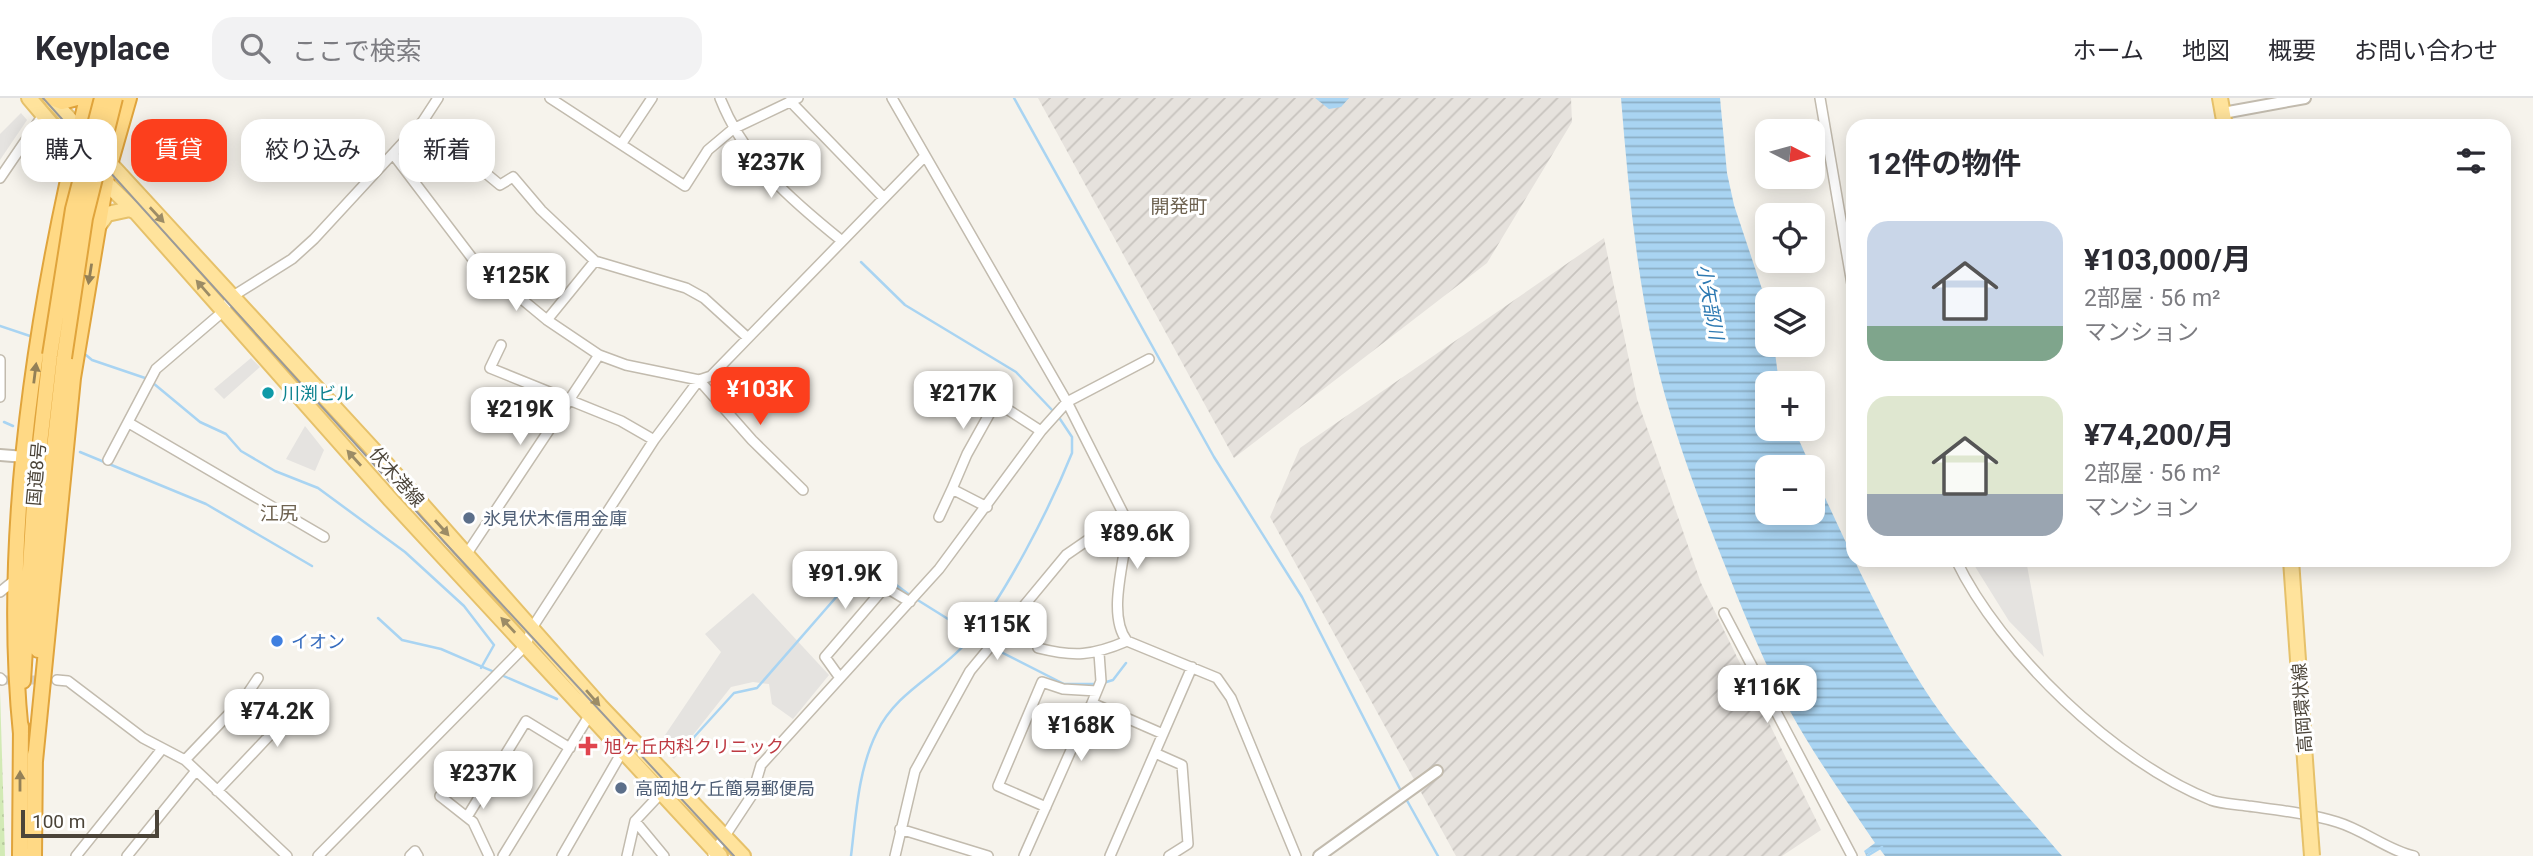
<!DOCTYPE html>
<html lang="ja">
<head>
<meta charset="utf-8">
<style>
  body { margin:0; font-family:Roboto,"Noto Sans JP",sans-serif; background:#f2f2f3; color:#2b2b33; height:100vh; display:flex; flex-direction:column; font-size:26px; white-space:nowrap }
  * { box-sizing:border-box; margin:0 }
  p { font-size:23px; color:#7c7c81 }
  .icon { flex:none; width:38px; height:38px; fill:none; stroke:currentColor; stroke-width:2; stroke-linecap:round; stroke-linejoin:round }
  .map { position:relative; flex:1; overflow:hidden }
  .panel { position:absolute; left:1846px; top:21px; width:665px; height:448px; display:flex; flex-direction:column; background:#fff; border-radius:21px; box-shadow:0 4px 18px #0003 }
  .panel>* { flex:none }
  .top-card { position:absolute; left:21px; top:21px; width:665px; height:63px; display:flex; gap:14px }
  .needle { width:46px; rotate:96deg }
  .controls { position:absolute; left:1755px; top:21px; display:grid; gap:14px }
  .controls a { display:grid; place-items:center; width:70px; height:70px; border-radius:14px; background:#fff; box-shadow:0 4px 18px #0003; font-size:35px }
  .scale { position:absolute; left:21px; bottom:18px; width:138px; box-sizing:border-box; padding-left:7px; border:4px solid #4b4439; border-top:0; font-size:19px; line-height:24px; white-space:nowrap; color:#4b4439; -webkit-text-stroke:5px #fff; paint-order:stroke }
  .price { position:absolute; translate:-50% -60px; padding:0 16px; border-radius:14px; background:#fff; color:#222; font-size:23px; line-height:46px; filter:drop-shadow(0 2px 4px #0008) }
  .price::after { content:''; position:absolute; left:50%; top:42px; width:21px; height:16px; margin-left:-10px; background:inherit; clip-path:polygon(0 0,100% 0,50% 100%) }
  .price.on { background:#fc3f1d; color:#fff }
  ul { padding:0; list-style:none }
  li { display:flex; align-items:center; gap:21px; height:175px; padding:0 21px }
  li span { display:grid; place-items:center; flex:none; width:196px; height:140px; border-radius:21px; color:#555 }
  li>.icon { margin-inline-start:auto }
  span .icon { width:84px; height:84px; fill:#fffc; stroke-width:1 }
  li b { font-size:30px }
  h2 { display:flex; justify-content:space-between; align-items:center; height:84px; padding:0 21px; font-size:30px }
  .pill { padding:0 24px; border-radius:21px; background:#fff; box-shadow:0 4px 18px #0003; font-size:24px; line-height:63px }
  .pill.on { background:#fc3f1d; color:#fff }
  header { display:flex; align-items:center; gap:42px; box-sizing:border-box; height:98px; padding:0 35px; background:#fff; border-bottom:2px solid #e1e1e2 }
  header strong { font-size:33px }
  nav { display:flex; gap:38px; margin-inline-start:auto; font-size:24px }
  .search { width:490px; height:63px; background:#f2f2f3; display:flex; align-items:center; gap:18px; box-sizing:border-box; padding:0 24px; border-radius:21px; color:#7c7c81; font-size:26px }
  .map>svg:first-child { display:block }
  .industrial { fill:url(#industrial-furrows) }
  .grass { fill:url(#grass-dots) }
  .parking { fill:#e5e3e0 }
  .water { fill:url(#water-rules) }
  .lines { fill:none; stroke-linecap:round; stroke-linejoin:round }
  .stream { stroke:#a9d4f2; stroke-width:2.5 }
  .minor-tunnel { stroke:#d4d0c8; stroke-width:9; stroke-dasharray:9 4.5; stroke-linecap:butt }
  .minor-casing { stroke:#c2bbae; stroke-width:12 }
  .tertiary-casing { stroke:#c2bbae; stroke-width:14 }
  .primary-casing { stroke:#e6c16a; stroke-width:18 }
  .trunk-casing { stroke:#e0a43c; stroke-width:18 }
  .minor { stroke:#fff; stroke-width:9 }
  .tertiary { stroke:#fff; stroke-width:10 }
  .primary { stroke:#ffe39c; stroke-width:14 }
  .trunk { stroke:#ffd985; stroke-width:14 }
  .tram { stroke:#9a9a9a; stroke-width:2 }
  .primary-bridge-casing { stroke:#e6c16a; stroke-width:18; stroke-linecap:butt }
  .trunk-bridge-casing { stroke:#e0a43c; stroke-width:18; stroke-linecap:butt }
  .primary-bridge { stroke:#ffe39c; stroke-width:14 }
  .trunk-bridge { stroke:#ffd985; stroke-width:14 }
  .oneway { fill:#9c8c66 }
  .oneway2 { fill:#938057 }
  .culture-dot { fill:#0f9aa8; stroke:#fff; stroke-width:2.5 }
  .service-dot { fill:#5c6f8a; stroke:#fff; stroke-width:2.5 }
  .shop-dot { fill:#3f7fe0; stroke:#fff; stroke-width:2.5 }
  .health-dot { fill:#e0444e; stroke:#fff; stroke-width:2.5 }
  .labels { text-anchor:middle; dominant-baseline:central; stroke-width:6; stroke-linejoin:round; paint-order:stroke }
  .culture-label { font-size:18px; fill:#0d838f; stroke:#fff; text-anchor:start }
  .street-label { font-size:18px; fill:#4b4439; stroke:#fff }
  .service-label { font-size:18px; fill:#4e5e75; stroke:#fff; text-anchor:start }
  .shop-label { font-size:18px; fill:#366cbe; stroke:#fff; text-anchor:start }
  .health-label { font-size:18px; fill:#be3a42; stroke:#fff; text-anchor:start }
  .neighbourhood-label { font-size:19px; fill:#6e6250; stroke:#fff }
  .water-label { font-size:19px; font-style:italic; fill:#2e7ab2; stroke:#fff }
</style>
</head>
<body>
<header>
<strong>Keyplace</strong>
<div class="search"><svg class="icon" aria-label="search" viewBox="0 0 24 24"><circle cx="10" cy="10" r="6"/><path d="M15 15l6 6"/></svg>ここで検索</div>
<nav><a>ホーム</a><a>地図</a><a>概要</a><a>お問い合わせ</a></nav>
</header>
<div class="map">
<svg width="2533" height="758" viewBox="0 0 2533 758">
  <defs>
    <pattern id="industrial-furrows" width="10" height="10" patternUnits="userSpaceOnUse" patternTransform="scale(1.75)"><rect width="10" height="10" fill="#e6e2dd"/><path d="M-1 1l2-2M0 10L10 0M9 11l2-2" fill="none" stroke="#c7c3be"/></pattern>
    <pattern id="grass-dots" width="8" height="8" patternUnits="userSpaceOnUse" patternTransform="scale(1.75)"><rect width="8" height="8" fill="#d2eab5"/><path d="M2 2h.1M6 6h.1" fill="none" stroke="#b6ca9c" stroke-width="1.8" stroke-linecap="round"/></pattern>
    <pattern id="water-rules" width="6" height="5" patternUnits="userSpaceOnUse" patternTransform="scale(1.75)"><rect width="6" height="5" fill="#a9d4f2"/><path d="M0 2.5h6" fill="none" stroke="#8caec5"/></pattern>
  </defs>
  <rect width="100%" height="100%" fill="#f6f3ec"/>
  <!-- industrial -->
  <path class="industrial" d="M1038 0H1571L1572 24 1487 165 1234 360Z
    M1604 140 1637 301 1701 485 1821 732 1782 758H1456L1270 419 1300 350Z"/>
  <!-- grass -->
  <path class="grass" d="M0 592 5 758H0Z"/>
  <!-- parking -->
  <path class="parking" d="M21 15 27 22 0 62V36Z
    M251 260 260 269 224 301 214 291Z
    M305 328 324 352 315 373 286 361Z
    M1971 462H2026L2044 559 2009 523Z
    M753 495 829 577 793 621 772 606 769 586 753 584 731 589 674 661 659 646 721 554 705 536Z"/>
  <!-- water -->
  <path class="water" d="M1315 0H1349L1341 9 1329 11Z
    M1621 0H1720L1727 75 1734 107 1767 206 1768 247H1774L1779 285H1768V331H1794L1811 369H1768V415H1813V374C1846 444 1877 515 1918 581 1957 645 2014 701 2062 758H1885L1879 750 1866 757 1864 753 1875 745C1846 702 1816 660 1791 615 1764 566 1743 513 1722 460 1696 394 1671 328 1655 258 1636 174 1628 86 1621 0Z"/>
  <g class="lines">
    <!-- stream -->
    <path class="stream" d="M1014 0 1214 359 1302 499 1401 693
      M861 164 905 207 1016 274 1053 313
      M0 228 30 238
      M86 257 92 262 148 281
      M153 285 200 324 226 336 241 353 275 373 318 390 405 454 464 508 494 547 481 570
      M4 324 13 328
      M80 354 206 406 312 468
      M916 501 988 546
      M378 520 402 542 441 551 557 601
      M993 550 1064 586H1097
      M1103 585 1113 582 1126 565
      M685 649 734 595 757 590 838 497 870 477 887 480 911 498
      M1405 699 1438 758
      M851 758C856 717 858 672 877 634 896 594 938 577 966 545 1005 498 1049 412 1072 355V339L1058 318
      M1867 758 1882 749"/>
    <!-- minor-tunnel -->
    <path class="minor-tunnel" d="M2 582H57"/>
    <defs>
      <path id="minor" d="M550 0 685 88 708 52 733 31 798 0
        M720 0C745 63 790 101 842 143
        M892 0 1067 304 1124 417 1128 426C1126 460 1106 516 1127 543L1217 580 1231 600 1296 758
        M1820 0 1853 192
        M790 3 884 100
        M423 23 500 87 513 79 541 112 595 163 686 190 704 200 748 240
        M622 45 652 0
        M393 56 472 160 547 222 599 257 626 267 699 282 711 278 925 58
        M0 80 43 17
        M547 222 595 163
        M501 247 490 270 621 323 654 342
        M0 262V299
        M699 282 752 342 803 392
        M129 325 324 439
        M108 362 156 271 219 217 233 198 292 161 314 141 423 23 438 0
        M987 409 952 391 967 356 996 304 1041 333
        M939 419 952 391
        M466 457 599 257
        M1956 462C2000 554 2116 665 2211 702 2222 706 2236 706 2248 708 2277 712 2308 715 2337 724 2364 732 2387 752 2414 758
        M0 494 16 481
        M1724 515 1852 758
        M1038 550C1074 559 1092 558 1127 543
        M0 580 2 582
        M840 580 825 559 885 489 910 504
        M57 582 68 583 143 640 185 662 287 758
        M1092 605 1101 583 1099 555
        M1155 655 1182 667 1188 746 1169 758
        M185 662 246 598 258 580
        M217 693 270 637 238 608
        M440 698 473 724 489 758
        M1046 709 998 688 1042 584 1063 591 1097 593
        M467 719 526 623 570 650
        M635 723 664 758
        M900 731 988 758
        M713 756 752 697 761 667 939 471 1041 333 1067 304 1149 261
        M76 758 162 651
        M127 758 195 674
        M318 758 526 547 532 530 654 342 699 282
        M410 758 415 753 418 758
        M503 758 589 618
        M562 758 622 654
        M627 758 635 723 665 691
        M895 758 915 673 970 573 1066 457 1124 417
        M1024 758 1092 605 1163 636
        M1110 758 1192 569"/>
      <path id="tertiary" d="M2223 15 2305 0
        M0 357 25 359
        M1319 758 1437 673"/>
      <path id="primary" d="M29 0 80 60
        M50 0 86 39
        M2220 0 2225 28
        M104 59 380 359 600 608 743 758
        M100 79 136 114 390 401 720 758
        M97 130 107 116 130 111 136 114
        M2291 462 2308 705"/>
      <path id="trunk" d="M52 0 62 4 77 0
        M38 552 42 459 64 260
        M23 583 35 390 50 257
        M21 636C0 430 38 200 87 0
        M35 663 73 280 107 77 129 0
        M20 758 21 628
        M34 758 35 656"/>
    </defs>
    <!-- minor casing -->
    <use href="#minor" class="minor-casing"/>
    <!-- tertiary casing -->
    <use href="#tertiary" class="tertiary-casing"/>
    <!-- primary casing -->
    <use href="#primary" class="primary-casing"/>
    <!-- trunk casing -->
    <use href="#trunk" class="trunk-casing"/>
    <!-- minor -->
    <use href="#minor" class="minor"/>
    <!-- tertiary -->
    <use href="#tertiary" class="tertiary"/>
    <!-- primary -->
    <use href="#primary" class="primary"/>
    <!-- trunk -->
    <use href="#trunk" class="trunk"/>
    <!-- tram -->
    <path class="tram" d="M43 0 425 423 734 758"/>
    <defs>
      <path id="primary-bridge" d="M2308 705 2312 758"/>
      <path id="trunk-bridge" d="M50 257 73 111 102 0
        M64 260 85 120 115 0"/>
    </defs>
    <!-- primary-bridge casing -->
    <use href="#primary-bridge" class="primary-bridge-casing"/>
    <!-- trunk-bridge casing -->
    <use href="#trunk-bridge" class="trunk-bridge-casing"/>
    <!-- primary-bridge -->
    <use href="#primary-bridge" class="primary-bridge"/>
    <!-- trunk-bridge -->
    <use href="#trunk-bridge" class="trunk-bridge"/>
  </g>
  <!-- one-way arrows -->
  <defs><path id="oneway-solid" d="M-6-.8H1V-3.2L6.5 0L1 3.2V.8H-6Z" transform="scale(1.75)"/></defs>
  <g class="oneway">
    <use href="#oneway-solid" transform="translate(157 117) rotate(47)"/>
    <use href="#oneway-solid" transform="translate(203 190) rotate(-131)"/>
    <use href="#oneway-solid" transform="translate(354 360) rotate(-132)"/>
    <use href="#oneway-solid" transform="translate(442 430) rotate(48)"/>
    <use href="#oneway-solid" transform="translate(508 527) rotate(-133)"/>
    <use href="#oneway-solid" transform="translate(593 600) rotate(49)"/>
  </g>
  <g class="oneway2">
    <use href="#oneway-solid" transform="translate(90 176) rotate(99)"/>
    <use href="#oneway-solid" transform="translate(35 275) rotate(-83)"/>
    <use href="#oneway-solid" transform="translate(20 683) rotate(-90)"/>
  </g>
  <!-- markers -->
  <circle class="culture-dot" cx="268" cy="295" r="7"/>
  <g class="service-dot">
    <circle cx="469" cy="420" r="7"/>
    <circle cx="621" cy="690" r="7"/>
  </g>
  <circle class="shop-dot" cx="277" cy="543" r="7"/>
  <path class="health-dot" d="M584.5 637.5h7v7h7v7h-7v7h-7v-7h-7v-7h7z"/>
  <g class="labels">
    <!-- culture labels -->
    <g class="culture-label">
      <text x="282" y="295">川渕ビル</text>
    </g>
    <!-- street labels -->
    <g class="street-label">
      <text transform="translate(36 376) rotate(-85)">国道8号</text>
      <text transform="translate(397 379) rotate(49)">伏木港線</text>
      <text transform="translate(2302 610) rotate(-94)">高岡環状線</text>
    </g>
    <!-- service labels -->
    <g class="service-label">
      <text x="483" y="420">氷見伏木信用金庫</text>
      <text x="635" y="690">高岡旭ケ丘簡易郵便局</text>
    </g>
    <!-- shop labels -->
    <g class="shop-label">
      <text x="291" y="543">イオン</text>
    </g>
    <!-- health labels -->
    <g class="health-label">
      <text x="604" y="648">旭ヶ丘内科クリニック</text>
    </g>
    <!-- neighbourhood labels -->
    <g class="neighbourhood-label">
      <text x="1179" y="108">開発町</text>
      <text x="279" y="415">江尻</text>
    </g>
    <!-- water labels -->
    <g class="water-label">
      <text transform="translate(1710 204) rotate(80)">小矢部川</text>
    </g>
  </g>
</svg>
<div class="controls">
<a><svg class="needle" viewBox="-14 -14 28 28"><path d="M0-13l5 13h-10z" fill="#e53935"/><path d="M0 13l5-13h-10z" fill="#7c7c81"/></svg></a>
<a><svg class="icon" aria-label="locate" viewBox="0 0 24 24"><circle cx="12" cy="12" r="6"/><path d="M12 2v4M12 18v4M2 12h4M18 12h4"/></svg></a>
<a><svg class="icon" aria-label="layers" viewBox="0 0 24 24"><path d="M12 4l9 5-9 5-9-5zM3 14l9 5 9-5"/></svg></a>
<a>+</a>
<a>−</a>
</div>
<div class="scale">100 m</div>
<b class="price" style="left:771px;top:102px">¥237K</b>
<b class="price" style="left:516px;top:215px">¥125K</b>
<b class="price on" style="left:760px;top:329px">¥103K</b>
<b class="price" style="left:963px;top:333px">¥217K</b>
<b class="price" style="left:520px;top:349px">¥219K</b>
<b class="price" style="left:1137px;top:473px">¥89.6K</b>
<b class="price" style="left:845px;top:513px">¥91.9K</b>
<b class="price" style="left:997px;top:564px">¥115K</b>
<b class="price" style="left:1767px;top:627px">¥116K</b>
<b class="price" style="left:277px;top:651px">¥74.2K</b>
<b class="price" style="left:1081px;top:665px">¥168K</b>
<b class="price" style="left:483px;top:713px">¥237K</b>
<div class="top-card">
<a class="pill">購入</a>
<a class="pill on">賃貸</a>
<a class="pill">絞り込み</a>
<a class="pill">新着</a>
</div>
<section class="panel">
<h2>12件の物件<svg class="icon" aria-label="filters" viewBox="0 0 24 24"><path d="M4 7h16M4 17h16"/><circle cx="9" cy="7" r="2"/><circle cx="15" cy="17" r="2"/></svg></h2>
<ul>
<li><span style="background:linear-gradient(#c9d6e8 75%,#7fa58c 0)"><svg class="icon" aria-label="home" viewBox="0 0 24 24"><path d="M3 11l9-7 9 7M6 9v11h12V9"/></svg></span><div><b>¥103,000/月</b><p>2部屋 · 56 m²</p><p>マンション</p></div></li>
<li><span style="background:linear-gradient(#dfe7d0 70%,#9aa5b1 0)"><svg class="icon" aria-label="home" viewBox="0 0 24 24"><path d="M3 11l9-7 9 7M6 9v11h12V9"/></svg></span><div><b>¥74,200/月</b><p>2部屋 · 56 m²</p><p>マンション</p></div></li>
</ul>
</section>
</div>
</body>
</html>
